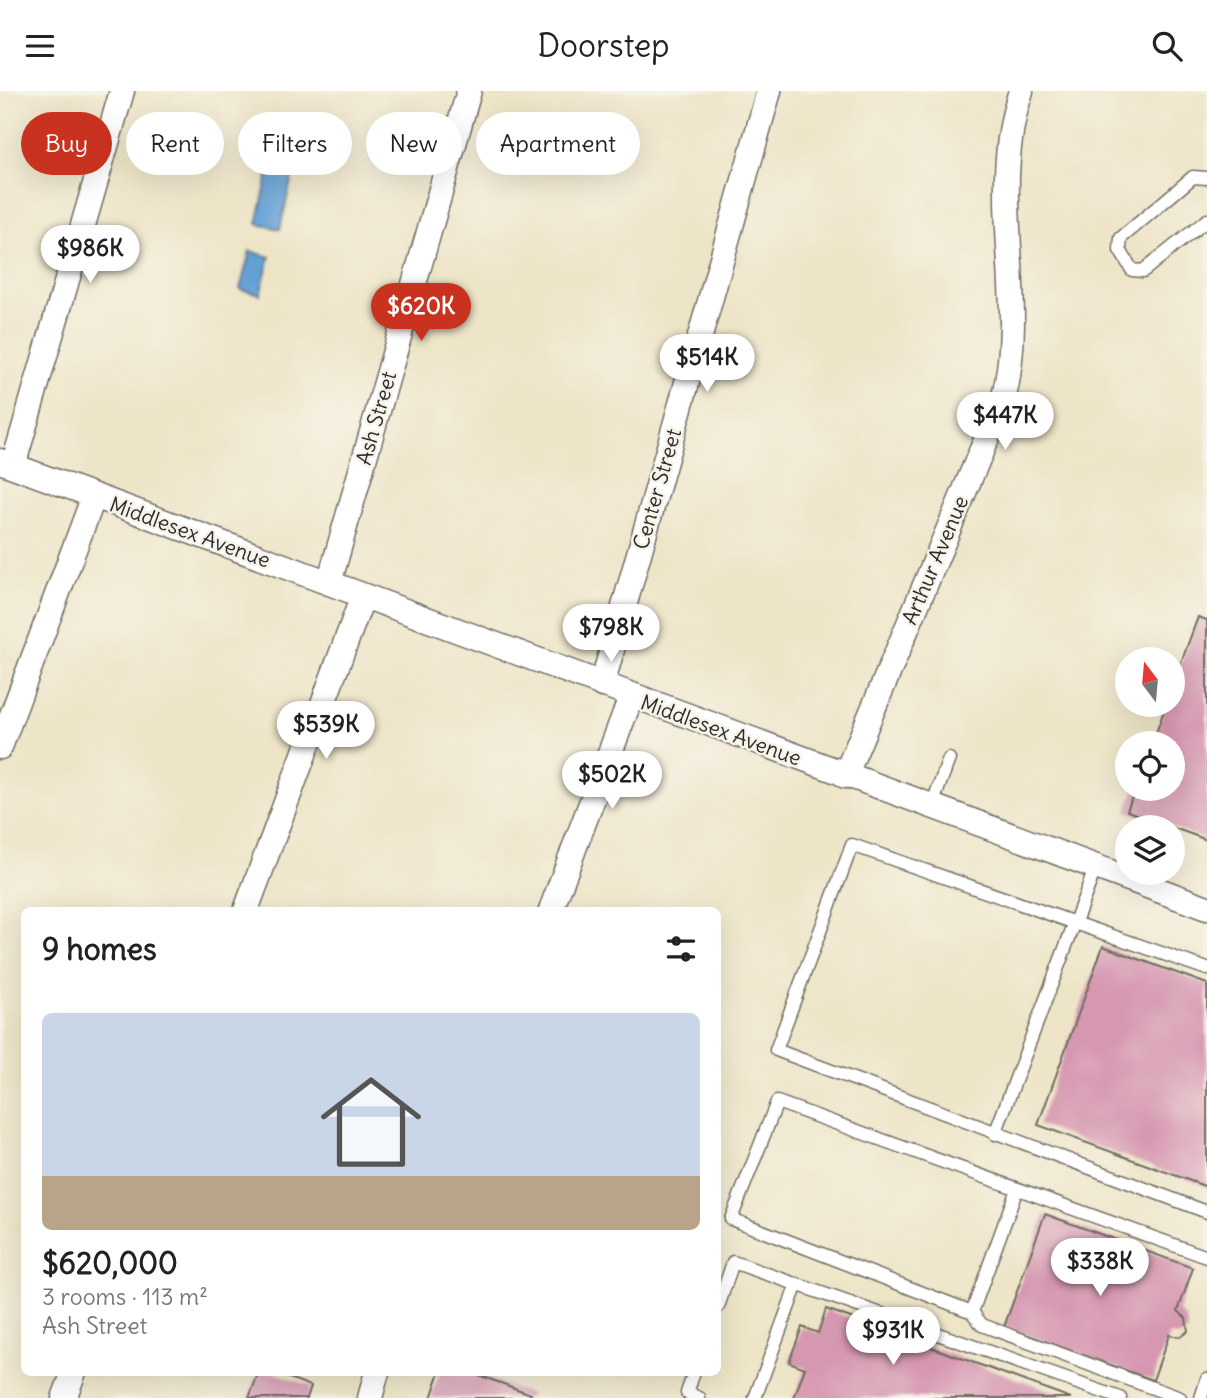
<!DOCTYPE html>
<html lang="en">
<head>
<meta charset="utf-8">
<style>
  body { margin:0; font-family:Delius,sans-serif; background:#f6f6f6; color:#222; height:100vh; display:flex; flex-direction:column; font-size:26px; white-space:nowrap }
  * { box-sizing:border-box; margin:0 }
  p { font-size:23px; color:#767676 }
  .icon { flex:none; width:38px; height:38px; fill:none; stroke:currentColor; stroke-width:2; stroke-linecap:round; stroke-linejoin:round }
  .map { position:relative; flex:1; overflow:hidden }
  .side { position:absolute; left:21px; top:816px; width:700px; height:469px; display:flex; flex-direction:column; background:#fff; border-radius:10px; box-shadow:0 7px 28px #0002 }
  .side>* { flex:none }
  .hud { position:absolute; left:21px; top:21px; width:700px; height:63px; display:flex; gap:14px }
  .needle { width:46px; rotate:344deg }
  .controls { position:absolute; left:1115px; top:556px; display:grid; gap:14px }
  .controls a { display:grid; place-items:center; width:70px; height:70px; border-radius:50%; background:#fff; box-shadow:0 7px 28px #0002; font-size:35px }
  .price { position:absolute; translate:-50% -60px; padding:0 16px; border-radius:24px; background:#fff; color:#222; font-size:23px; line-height:46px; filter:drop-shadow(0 2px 4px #0008) }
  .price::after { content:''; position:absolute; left:50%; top:42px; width:21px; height:16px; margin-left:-10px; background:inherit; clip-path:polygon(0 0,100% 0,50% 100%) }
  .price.current { background:#c8321e; color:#fff }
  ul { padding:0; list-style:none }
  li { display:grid; align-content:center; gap:14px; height:371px; padding:0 21px }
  li span { display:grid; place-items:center; height:217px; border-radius:10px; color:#555 }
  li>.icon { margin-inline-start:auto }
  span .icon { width:126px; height:126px; fill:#fffc; stroke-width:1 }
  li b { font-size:30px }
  h2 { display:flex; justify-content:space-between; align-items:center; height:84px; padding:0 21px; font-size:30px }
  .pill { padding:0 24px; border-radius:32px; background:#fff; box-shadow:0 7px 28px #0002; font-size:24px; line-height:63px }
  .pill.current { background:#c8321e; color:#fff }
  header { display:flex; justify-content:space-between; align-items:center; height:91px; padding:0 21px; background:#fff; font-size:32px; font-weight:600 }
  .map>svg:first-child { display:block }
  .water { fill:#64a0d4; stroke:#486680; stroke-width:2 }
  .building { fill:#d697b1 }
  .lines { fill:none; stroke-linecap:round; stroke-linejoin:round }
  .service-casing { stroke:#6f6c62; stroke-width:15 }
  .minor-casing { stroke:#6f6c62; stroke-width:27 }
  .service { stroke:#fff; stroke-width:12 }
  .minor { stroke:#fff; stroke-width:24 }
  .labels { text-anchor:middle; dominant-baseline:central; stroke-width:5; stroke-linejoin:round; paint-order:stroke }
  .street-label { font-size:21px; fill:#2b2b2b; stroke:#f7f3e8 }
</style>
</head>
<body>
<header><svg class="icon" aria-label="menu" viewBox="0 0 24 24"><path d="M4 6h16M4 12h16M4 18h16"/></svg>Doorstep<svg class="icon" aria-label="search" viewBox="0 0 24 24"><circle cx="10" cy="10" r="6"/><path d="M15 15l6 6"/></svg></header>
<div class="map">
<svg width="1207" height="1307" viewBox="0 0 1207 1307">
  <rect width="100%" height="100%" fill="#f7f3e8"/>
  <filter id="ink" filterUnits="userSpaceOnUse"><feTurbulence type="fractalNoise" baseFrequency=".0143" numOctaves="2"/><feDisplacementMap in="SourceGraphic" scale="14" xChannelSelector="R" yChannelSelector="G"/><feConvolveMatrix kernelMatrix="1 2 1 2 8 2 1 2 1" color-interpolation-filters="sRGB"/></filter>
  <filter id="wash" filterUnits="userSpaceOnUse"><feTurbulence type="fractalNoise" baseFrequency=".00686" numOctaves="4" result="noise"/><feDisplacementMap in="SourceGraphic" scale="28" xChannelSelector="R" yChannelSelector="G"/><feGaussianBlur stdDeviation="1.57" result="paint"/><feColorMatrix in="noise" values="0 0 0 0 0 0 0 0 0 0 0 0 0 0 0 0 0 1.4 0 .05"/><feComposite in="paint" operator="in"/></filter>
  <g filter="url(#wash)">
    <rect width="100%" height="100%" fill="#eee5c8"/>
    <!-- water -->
    <path class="water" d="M269 80 292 86 280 138 257 133Z
      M250 160 270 166 260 203 240 198Z"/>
    <g id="blocks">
      <!-- building -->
      <path class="building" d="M1198 526 1207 529V749L1127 720 1135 698H1172V653H1152L1166 614H1172V596Z
        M1103 855 1207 893V1096L1038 1034Z
        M1045 1123 1193 1177 1178 1220 1186 1227 1188 1240 1180 1246 1169 1244 1153 1289 1004 1236Z
        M826 1218 1071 1307H794L805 1277 789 1271 802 1236 818 1242Z
        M259 1281H273L311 1295 307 1307H249Z
        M440 1281H470L531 1303 529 1307H431Z"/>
    </g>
  </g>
  <g filter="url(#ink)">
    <use href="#blocks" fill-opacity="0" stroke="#6f6c62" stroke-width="2"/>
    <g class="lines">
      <defs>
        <path id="service" d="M1207 87 1193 86 1121 147 1120 159 1132 179 1143 180 1207 129
          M931 717 949 668
          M1207 878 852 754 776 959 1207 1121
          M995 1043 1095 778
          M718 1216 733 1171 1120 1307
          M972 1221 1017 1098
          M694 1281 687 1302 699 1307
          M755 1307 797 1193
          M1180 1307 982 1234 972 1221 731 1128 777 1011 1207 1166
          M1201 1307 1207 1288"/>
        <path id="minor" d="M0 370 1207 817
          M13 375 122 0
          M329 492 469 0
          M602 594 769 0
          M0 656 94 405
          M845 685 1004 306C1028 205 987 100 1021 0
          M246 819 363 505
          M551 819 631 606
          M64 1307 74 1281
          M370 1307 377 1281"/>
      </defs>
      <!-- service casing -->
      <use href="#service" class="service-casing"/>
      <!-- minor casing -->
      <use href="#minor" class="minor-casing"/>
      <!-- service -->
      <use href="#service" class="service"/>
      <!-- minor -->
      <use href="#minor" class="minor"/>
    </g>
  </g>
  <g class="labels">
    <!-- street labels -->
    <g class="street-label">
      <text transform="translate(376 327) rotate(-74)">Ash Street</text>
      <text transform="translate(657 398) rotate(-74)">Center Street</text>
      <text transform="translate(190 441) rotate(20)">Middlesex Avenue</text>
      <text transform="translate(935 469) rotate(-67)">Arthur Avenue</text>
      <text transform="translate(721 639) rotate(20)">Middlesex Avenue</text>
    </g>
  </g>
</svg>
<div class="controls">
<a><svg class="needle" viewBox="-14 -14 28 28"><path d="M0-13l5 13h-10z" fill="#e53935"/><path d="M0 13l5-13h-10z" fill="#767676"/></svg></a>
<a><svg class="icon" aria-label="locate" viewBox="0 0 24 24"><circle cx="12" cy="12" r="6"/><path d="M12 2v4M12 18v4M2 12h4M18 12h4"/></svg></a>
<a><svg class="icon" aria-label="layers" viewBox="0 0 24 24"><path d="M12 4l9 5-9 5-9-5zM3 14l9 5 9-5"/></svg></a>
</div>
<b class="price" style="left:90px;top:194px">$986K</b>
<b class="price current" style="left:421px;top:252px">$620K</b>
<b class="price" style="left:707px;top:303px">$514K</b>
<b class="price" style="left:1005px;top:361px">$447K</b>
<b class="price" style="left:611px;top:573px">$798K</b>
<b class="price" style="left:326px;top:670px">$539K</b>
<b class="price" style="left:612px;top:720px">$502K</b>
<b class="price" style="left:1100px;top:1207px">$338K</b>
<b class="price" style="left:893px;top:1276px">$931K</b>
<div class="hud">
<a class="pill current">Buy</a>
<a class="pill">Rent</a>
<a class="pill">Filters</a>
<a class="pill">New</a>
<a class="pill">Apartment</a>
</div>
<section class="side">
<h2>9 homes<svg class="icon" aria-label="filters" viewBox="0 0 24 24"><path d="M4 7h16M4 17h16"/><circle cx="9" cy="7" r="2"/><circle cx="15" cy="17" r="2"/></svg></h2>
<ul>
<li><span style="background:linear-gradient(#c9d6e8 75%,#b9a48a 0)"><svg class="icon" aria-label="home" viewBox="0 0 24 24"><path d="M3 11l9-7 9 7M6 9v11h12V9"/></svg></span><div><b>$620,000</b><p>3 rooms · 113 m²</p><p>Ash Street</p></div></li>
</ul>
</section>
</div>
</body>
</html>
